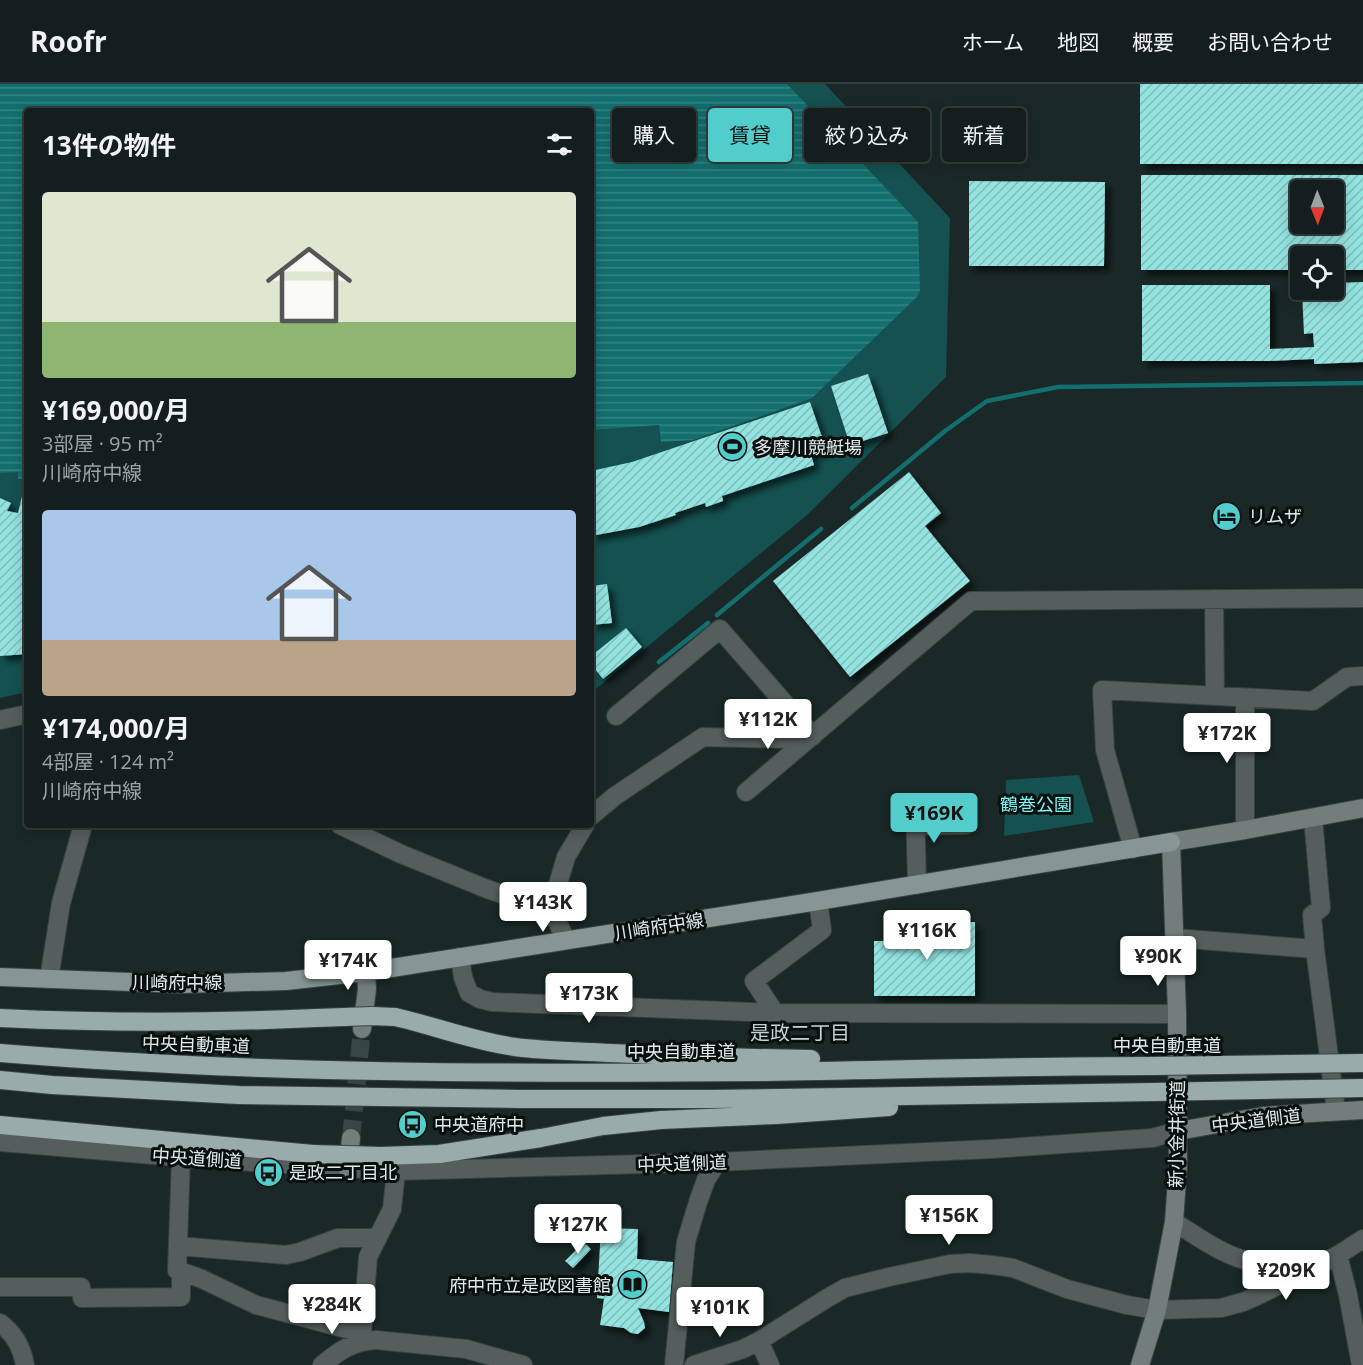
<!DOCTYPE html>
<html lang="ja">
<head>
<meta charset="utf-8">
<style>
  body { margin:0; font-family:"Open Sans","Noto Sans JP",sans-serif; background:#212b2b; color:#f1f3f6; height:100vh; display:flex; flex-direction:column; font-size:22px; white-space:nowrap }
  * { box-sizing:border-box; margin:0 }
  p { font-size:20px; color:#9da2a4 }
  .icon { flex:none; width:33px; height:33px; fill:none; stroke:currentColor; stroke-width:2; stroke-linecap:round; stroke-linejoin:round }
  .map { position:relative; flex:1; overflow:hidden }
  .details { position:absolute; left:24px; top:24px; width:570px; height:720px; display:flex; flex-direction:column; background:#141e1e; border-radius:6px; box-shadow:0 3px 15px #0003,0 0 0 2px #333c3c }
  .details>* { flex:none }
  .top-card { position:absolute; left:612px; top:24px; width:570px; height:54px; display:flex; gap:12px }
  .needle { width:39px; rotate:179deg }
  .tools { position:absolute; left:1290px; top:96px; display:grid; gap:12px }
  .tools a { display:grid; place-items:center; width:54px; height:54px; border-radius:6px; background:#141e1e; box-shadow:0 3px 15px #0003,0 0 0 2px #333c3c; font-size:30px }
  .price { position:absolute; translate:-50% -51px; padding:0 14px; border-radius:6px; background:#fff; color:#222; font-size:20px; line-height:39px; filter:drop-shadow(0 2px 3px #0008) }
  .price::after { content:''; position:absolute; left:50%; top:36px; width:18px; height:14px; margin-left:-9px; background:inherit; clip-path:polygon(0 0,100% 0,50% 100%) }
  .price.current { background:#52cdcc; color:#111 }
  ul { padding:0; list-style:none }
  li { display:grid; align-content:center; gap:12px; height:318px; padding:0 18px }
  li span { display:grid; place-items:center; height:186px; border-radius:6px; color:#555 }
  li>.icon { margin-inline-start:auto }
  span .icon { width:108px; height:108px; fill:#fffc; stroke-width:1 }
  li b { font-size:26px }
  h2 { display:flex; justify-content:space-between; align-items:center; height:72px; padding:0 18px; font-size:26px }
  .pill { padding:0 21px; border-radius:6px; background:#141e1e; box-shadow:0 3px 15px #0003,0 0 0 2px #333c3c; font-size:21px; line-height:54px }
  .pill.current { background:#52cdcc; color:#111 }
  header { display:flex; align-items:center; gap:36px; box-sizing:border-box; height:84px; padding:0 30px; background:#141e1e; border-bottom:2px solid #333c3c }
  header strong { font-size:28px }
  nav { display:flex; gap:33px; margin-inline-start:auto; font-size:21px }
  .map>svg:first-child { display:block }
  .green { fill:#145150 }
  .water { fill:url(#water-rules) }
  .lines { fill:none; stroke-linecap:round; stroke-linejoin:round }
  .stream { stroke:#136e6e; stroke-width:4.5 }
  .building { fill:url(#building-hatch); fill-rule:evenodd; filter:url(#shadow) }
  .secondary-tunnel { stroke:#384545; stroke-width:18; stroke-dasharray:18 9; stroke-linecap:butt }
  .street-casing { stroke:#364343; stroke-width:20 }
  .secondary-casing { stroke:#364343; stroke-width:20 }
  .primary-casing { stroke:#364343; stroke-width:20 }
  .highway-casing { stroke:#364343; stroke-width:20 }
  .street { stroke:#565d5d; stroke-width:18 }
  .secondary { stroke:#727d7c; stroke-width:18 }
  .primary { stroke:#879595; stroke-width:18 }
  .highway { stroke:#9aabab; stroke-width:18 }
  .highway-bridge-casing { stroke:#364343; stroke-width:20; stroke-linecap:butt }
  .highway-bridge { stroke:#9aabab; stroke-width:18 }
  .labels { text-anchor:middle; dominant-baseline:central; stroke-width:6; stroke-linejoin:round; paint-order:stroke }
  .poi-label { font-size:18px; fill:#e1eae9; stroke:#090f0f; text-anchor:start }
  .park-label { font-size:18px; fill:#7df5f3; stroke:#090f0f }
  .street-label { font-size:18px; fill:#e1eae9; stroke:#090f0f }
  .neighbourhood-label { font-size:20px; fill:#c2d4d3; stroke:#090f0f }
</style>
</head>
<body>
<header>
<strong>Roofr</strong>
<nav><a>ホーム</a><a>地図</a><a>概要</a><a>お問い合わせ</a></nav>
</header>
<div class="map">
<svg width="1363" height="1281" viewBox="0 0 1363 1281">
  <defs>
    <pattern id="water-rules" width="6" height="5" patternUnits="userSpaceOnUse" patternTransform="scale(1.5)"><rect width="6" height="5" fill="#136e6e"/><path d="M0 2.5h6" fill="none" stroke="#358383"/></pattern>
    <pattern id="building-hatch" width="6" height="6" patternUnits="userSpaceOnUse" patternTransform="scale(1.5)"><rect width="6" height="6" fill="#93e3e1"/><path d="M-1 1l2-2M0 6l6-6M5 7l2-2" fill="none" stroke="#7fbcba"/></pattern>
    <filter id="shadow"><feDropShadow dx="5.5" dy="5.5" stdDeviation="3" flood-color="#0009"/></filter>
  </defs>
  <rect width="100%" height="100%" fill="#1a2828"/>
  <!-- green -->
  <path class="green" d="M0 0H825L950 134 946 293 806 432 596 605 591 604V27H27V608L0 614Z
    M1079 691 1094 738 1004 752 1006 696Z"/>
  <!-- water -->
  <path class="water" d="M0 0H787L918 138 920 206 917 213 812 314 693 356 661 358 659 341 591 346V27H27V395H18V388L0 389Z"/>
  <g class="lines">
    <!-- stream -->
    <path class="stream" d="M852 424 945 347 987 317 1058 303 1363 299
      M717 531 821 445
      M659 578 708 539"/>
  </g>
  <!-- building -->
  <path class="building" d="M1140 0H1363V80H1140Z
    M1141 91H1363V186H1334V172H1300V186H1141ZM1300 106H1334V140H1300Z
    M969 97 1105 98 1104 182H969Z
    M1363 198V278L1314 280V275L1270 277H1142V201H1270V265L1314 263 1313 249 1304 250 1302 206H1334V199Z
    M868 290 888 349 850 361 831 302Z
    M810 318 826 365 811 371 814 381 722 412 723 417 706 423 705 419 675 429 676 431 639 443 591 452V387L632 378Z
    M909 388 941 429 925 442 970 497 850 593 773 497Z
    M23 408H27V570L0 572V414L11 419 7 427 18 429Z
    M607 500 612 539 591 541V502Z
    M626 544 642 563 603 595 591 580V572Z
    M903 838H975V912H874V857H903Z
    M601 1144 638 1145 637 1175 673 1178 669 1228 638 1224 644 1238 645 1244 638 1250 631 1249 624 1244 600 1241 604 1215 597 1214Z
    M584 1158 591 1165 573 1184 565 1177Z"/>
  <g class="lines">
    <!-- secondary-tunnel -->
    <path class="secondary-tunnel" d="M351 1054 362 945"/>
    <defs>
      <path id="street" d="M1214 515 1215 612
        M1245 614V746
        M616 632 720 545 813 652
        M0 636 27 630
        M746 708 971 517 1363 514
        M915 720 917 801
        M591 732 615 712 703 653 791 655 813 652
        M1313 734 1321 824 1312 831 1315 865 1336 1027
        M340 741 401 770 487 805 552 827
        M916 742 966 741
        M1133 765 1105 666 1102 606 1313 617 1347 593 1363 592
        M1175 854 1315 865
        M566 856 552 827 553 817 566 773 585 741
        M460 873 463 893 469 909 480 915 492 918 775 929 1177 930
        M49 895 61 819 83 741
        M775 929 754 897 822 846 818 817
        M0 1058 189 1074 396 1087 717 1078 991 1065 1152 1054 1178 1047
        M181 1074 177 1186 202 1195 256 1221 362 1249
        M1174 1138C1200 1154 1226 1174 1257 1179 1276 1182 1295 1180 1313 1182
        M178 1162 286 1171 300 1168 338 1154H377
        M1338 1171 1348 1211 1361 1281
        M0 1203H81L82 1214 181 1213V1188
        M0 1239C14 1249 22 1264 25 1281
        M363 1257 362 1249 368 1173 392 1125 396 1087
        M759 1257 770 1281
        M322 1281C339 1267 353 1257 376 1256L466 1265 523 1281
        M674 1281 686 1158 698 1118 706 1096 717 1078
        M694 1281 743 1265 759 1257 829 1213 845 1204 889 1193 950 1180 970 1179 992 1181 1013 1184 1067 1205 1127 1221 1157 1226 1221 1224 1243 1218 1257 1212 1338 1171 1363 1155"/>
      <path id="secondary" d="M362 945 367 905 366 888
        M1178 1047 1263 1032 1363 1026
        M348 1085 351 1054
        M1140 1281 1157 1226 1174 1138 1178 1081 1177 930 1171 758 1245 746 1363 724"/>
      <path id="primary" d="M0 893 182 900 286 897 366 888 818 817 1171 758"/>
      <path id="highway" d="M395 933C435 942 473 957 515 963 546 967 579 967 610 969 677 972 744 974 811 975
        M0 934C105 939 211 939 316 934
        M0 969C254 990 510 990 765 988 894 986 1023 982 1153 982
        M0 996 52 1001 239 1011 520 1015H709L1154 1008
        M0 1041 313 1070
        M381 1072 439 1070 541 1054 603 1042 661 1036 776 1031 889 1023"/>
    </defs>
    <!-- street casing -->
    <use href="#street" class="street-casing"/>
    <!-- secondary casing -->
    <use href="#secondary" class="secondary-casing"/>
    <!-- primary casing -->
    <use href="#primary" class="primary-casing"/>
    <!-- highway casing -->
    <use href="#highway" class="highway-casing"/>
    <!-- street -->
    <use href="#street" class="street"/>
    <!-- secondary -->
    <use href="#secondary" class="secondary"/>
    <!-- primary -->
    <use href="#primary" class="primary"/>
    <!-- highway -->
    <use href="#highway" class="highway"/>
    <defs>
      <path id="highway-bridge" d="M316 934 372 932 395 933
        M1153 982 1363 979
        M1154 1008 1363 1004
        M313 1070 381 1072"/>
    </defs>
    <!-- highway-bridge casing -->
    <use href="#highway-bridge" class="highway-bridge-casing"/>
    <!-- highway-bridge -->
    <use href="#highway-bridge" class="highway-bridge"/>
  </g>
  <!-- icons -->
  <defs>
    <symbol id="stadium-disc" viewBox="-11 -11 22 22"><circle r="9.5" fill="#52cdcc" stroke="#090f0f"/><path d="M0-5a6.5 5 0 1 0 0 10a6.5 5 0 1 0 0-10ZM-3.5-1.8h7v3.6h-7Z" fill="#111"/></symbol>
    <symbol id="hotel-disc" viewBox="-11 -11 22 22"><circle r="9.5" fill="#52cdcc" stroke="#090f0f"/><path d="M-6-4.5h1.5V1H6V5H4.5V3h-9V5H-6ZM-4 0a1.8 1.8 0 1 1 3.6 0ZM.5 0V-2.5h3Q6-2.5 6 0Z" fill="#111"/></symbol>
    <symbol id="bus-disc" viewBox="-11 -11 22 22"><circle r="9.5" fill="#52cdcc" stroke="#090f0f"/><path d="M-5-6H5V4H4V6H2V4H-2V6H-4V4H-5ZM-3.5-4V0h7V-4ZM-3.5 1.2v1.5H-2V1.2ZM2 1.2v1.5H3.5V1.2Z" fill="#111"/></symbol>
    <symbol id="library-disc" viewBox="-11 -11 22 22"><circle r="9.5" fill="#52cdcc" stroke="#090f0f"/><path d="M-6-4Q-3-5.5-.7-3.5V5Q-3 3-6 4ZM6-4Q3-5.5 .7-3.5V5Q3 3 6 4Z" fill="#111"/></symbol>
  </defs>
  <g fill-rule="evenodd">
    <use href="#stadium-disc" x="716" y="346" width="33" height="33"/>
    <use href="#hotel-disc" x="1210" y="416" width="33" height="33"/>
    <use href="#bus-disc" x="396" y="1024" width="33" height="33"/>
    <use href="#bus-disc" x="252" y="1072" width="33" height="33"/>
    <use href="#library-disc" x="616" y="1184" width="33" height="33"/>
  </g>
  <g class="labels">
    <!-- poi labels -->
    <g class="poi-label">
      <text x="754" y="363">多摩川競艇場</text>
      <text x="1248" y="432">リムザ</text>
      <text x="434" y="1040">中央道府中</text>
      <text x="289" y="1088">是政二丁目北</text>
      <text x="611" y="1201" text-anchor="end">府中市立是政図書館</text>
    </g>
    <!-- park labels -->
    <g class="park-label">
      <text x="1036" y="720">鶴巻公園</text>
    </g>
    <!-- street labels -->
    <g class="street-label">
      <text transform="translate(659 842) rotate(-9)">川崎府中線</text>
      <text x="177" y="898">川崎府中線</text>
      <text transform="translate(196 960) rotate(2)">中央自動車道</text>
      <text x="1167" y="961">中央自動車道</text>
      <text x="681" y="967">中央自動車道</text>
      <text transform="translate(1256 1036) rotate(-7)">中央道側道</text>
      <text transform="translate(1176 1050) rotate(-89)">新小金井街道</text>
      <text transform="translate(197 1074) rotate(4)">中央道側道</text>
      <text transform="translate(682 1079) rotate(-2)">中央道側道</text>
    </g>
    <!-- neighbourhood labels -->
    <g class="neighbourhood-label">
      <text x="800" y="948">是政二丁目</text>
    </g>
  </g>
</svg>
<div class="tools">
<a><svg class="needle" viewBox="-14 -14 28 28"><path d="M0-13l5 13h-10z" fill="#e53935"/><path d="M0 13l5-13h-10z" fill="#9da2a4"/></svg></a>
<a><svg class="icon" aria-label="locate" viewBox="0 0 24 24"><circle cx="12" cy="12" r="6"/><path d="M12 2v4M12 18v4M2 12h4M18 12h4"/></svg></a>
</div>
<b class="price" style="left:768px;top:666px">¥112K</b>
<b class="price" style="left:1227px;top:680px">¥172K</b>
<b class="price current" style="left:934px;top:760px">¥169K</b>
<b class="price" style="left:543px;top:849px">¥143K</b>
<b class="price" style="left:927px;top:877px">¥116K</b>
<b class="price" style="left:1158px;top:903px">¥90K</b>
<b class="price" style="left:348px;top:907px">¥174K</b>
<b class="price" style="left:589px;top:940px">¥173K</b>
<b class="price" style="left:949px;top:1162px">¥156K</b>
<b class="price" style="left:578px;top:1171px">¥127K</b>
<b class="price" style="left:1286px;top:1217px">¥209K</b>
<b class="price" style="left:332px;top:1251px">¥284K</b>
<b class="price" style="left:720px;top:1254px">¥101K</b>
<div class="top-card">
<a class="pill">購入</a>
<a class="pill current">賃貸</a>
<a class="pill">絞り込み</a>
<a class="pill">新着</a>
</div>
<section class="details">
<h2>13件の物件<svg class="icon" aria-label="filters" viewBox="0 0 24 24"><path d="M4 7h16M4 17h16"/><circle cx="9" cy="7" r="2"/><circle cx="15" cy="17" r="2"/></svg></h2>
<ul>
<li><span style="background:linear-gradient(#dfe7d0 70%,#8fb573 0)"><svg class="icon" aria-label="home" viewBox="0 0 24 24"><path d="M3 11l9-7 9 7M6 9v11h12V9"/></svg></span><div><b>¥169,000/月</b><p>3部屋 · 95 m²</p><p>川崎府中線</p></div></li>
<li><span style="background:linear-gradient(#a9c7e8 70%,#b9a48a 0)"><svg class="icon" aria-label="home" viewBox="0 0 24 24"><path d="M3 11l9-7 9 7M6 9v11h12V9"/></svg></span><div><b>¥174,000/月</b><p>4部屋 · 124 m²</p><p>川崎府中線</p></div></li>
</ul>
</section>
</div>
</body>
</html>
